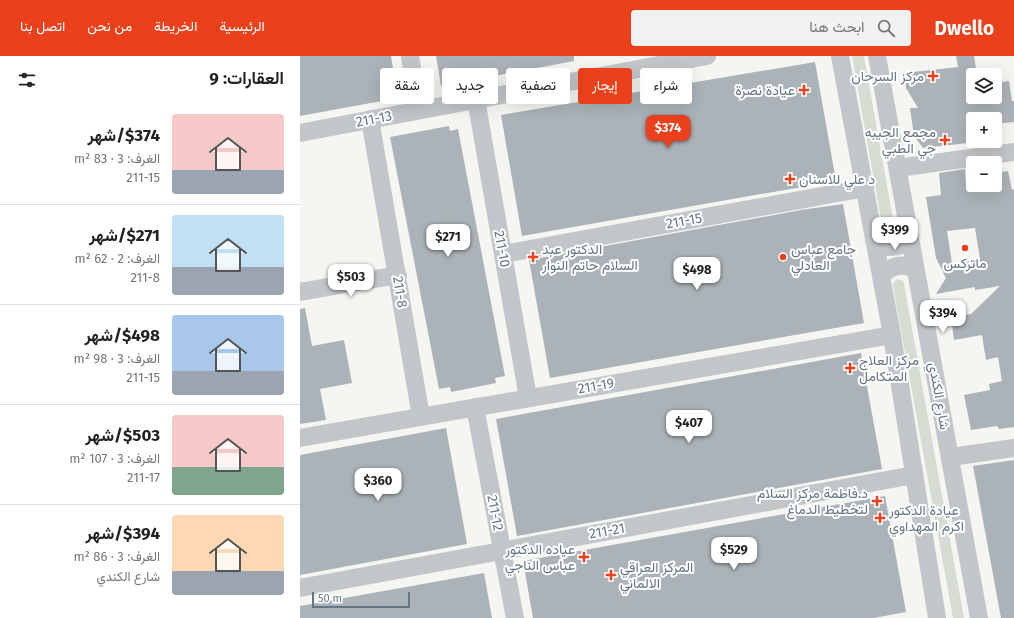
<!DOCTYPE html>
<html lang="ar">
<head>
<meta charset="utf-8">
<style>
  body { margin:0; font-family:"Fira Sans",Vazirmatn,sans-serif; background:#f2f2f2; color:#222; direction:rtl; height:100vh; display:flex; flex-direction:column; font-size:15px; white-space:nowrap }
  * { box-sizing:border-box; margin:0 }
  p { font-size:13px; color:#767676 }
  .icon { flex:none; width:22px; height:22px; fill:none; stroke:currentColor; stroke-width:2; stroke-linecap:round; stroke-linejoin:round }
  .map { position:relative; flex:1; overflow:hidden; direction:ltr }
  .drawer { display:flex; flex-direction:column; background:#fff; width:300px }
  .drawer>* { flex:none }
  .top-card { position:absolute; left:12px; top:12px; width:380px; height:36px; direction:rtl; display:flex; gap:8px }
  .fabs { position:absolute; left:666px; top:12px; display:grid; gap:8px }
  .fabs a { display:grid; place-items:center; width:36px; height:36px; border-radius:4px; background:#fff; box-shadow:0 4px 16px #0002; font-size:20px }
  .scale { position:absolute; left:12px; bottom:10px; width:98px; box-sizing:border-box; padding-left:4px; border:2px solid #627683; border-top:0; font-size:11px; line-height:14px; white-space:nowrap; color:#627683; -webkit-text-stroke:3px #fff; paint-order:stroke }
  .price { position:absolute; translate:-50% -34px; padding:0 9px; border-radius:8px; background:#fff; color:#222; font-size:13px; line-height:26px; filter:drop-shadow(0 1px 2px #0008) }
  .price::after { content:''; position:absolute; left:50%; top:24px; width:12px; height:9px; margin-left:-6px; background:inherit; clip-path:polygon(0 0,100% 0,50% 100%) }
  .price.on { background:#ea401c; color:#fff }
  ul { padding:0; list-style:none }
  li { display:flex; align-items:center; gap:12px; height:100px; padding:0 16px }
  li+li { border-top:1px solid #e0e0e0 }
  li span { display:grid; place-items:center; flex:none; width:112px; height:80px; border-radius:4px; color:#555 }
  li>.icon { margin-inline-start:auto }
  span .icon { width:48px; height:48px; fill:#fffc; stroke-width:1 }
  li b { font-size:17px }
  h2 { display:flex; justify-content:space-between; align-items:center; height:48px; padding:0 16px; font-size:17px }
  .chip { padding:0 14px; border-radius:4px; background:#fff; box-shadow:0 4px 16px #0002; font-size:14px; line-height:36px }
  .chip.on { background:#ea401c; color:#fff }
  header { display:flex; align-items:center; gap:24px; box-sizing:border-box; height:56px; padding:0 20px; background:#ea401c; color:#fff }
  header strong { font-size:19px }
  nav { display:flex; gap:22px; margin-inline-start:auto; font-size:14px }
  .search { width:280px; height:36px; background:#f2f2f2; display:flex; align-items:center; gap:10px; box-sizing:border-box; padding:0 14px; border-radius:4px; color:#767676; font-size:15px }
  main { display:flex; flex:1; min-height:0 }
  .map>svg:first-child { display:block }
  .green { fill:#d6dcd1 }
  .building { fill:#abb3b8; fill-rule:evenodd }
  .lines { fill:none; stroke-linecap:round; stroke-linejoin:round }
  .minor { stroke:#c2c6c9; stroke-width:18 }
  .poi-dot { fill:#ea401c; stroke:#fff; stroke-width:1.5 }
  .labels { text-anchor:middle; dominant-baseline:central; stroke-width:4; stroke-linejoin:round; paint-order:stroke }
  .poi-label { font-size:14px; fill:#627683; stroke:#fff; text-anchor:start }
  .street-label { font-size:14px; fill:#627683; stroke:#fff }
</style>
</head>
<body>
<header>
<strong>Dwello</strong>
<div class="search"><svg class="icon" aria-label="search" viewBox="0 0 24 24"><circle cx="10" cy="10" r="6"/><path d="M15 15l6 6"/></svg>ابحث هنا</div>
<nav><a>الرئيسية</a><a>الخريطة</a><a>من نحن</a><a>اتصل بنا</a></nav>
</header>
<main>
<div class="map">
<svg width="714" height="562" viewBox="0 0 714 562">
  <rect width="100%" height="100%" fill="#f5f5f1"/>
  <!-- green -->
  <path class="green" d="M552 0H564L594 169 595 176 592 179H586L583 175Z
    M597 223 603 225 604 228 664 562H653L593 230V227Z"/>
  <!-- building -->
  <path class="building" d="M0 0H91L98 42 0 60Z
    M136 0H274V5L141 30Z
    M656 0H674L677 19H673V41H695V27L709 25 712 45H714V66L695 68V63H673V72L666 73 668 87 623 92 614 80 610 52H618L606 32 604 17 658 11Z
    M515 6 536 125 222 180 201 59Z
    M149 70 150 75 158 73 205 320 195 322 196 327 151 336 150 331 139 333 90 81Z
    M665 113 666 129H695V117L708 115 712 134 714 133V371L699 373 697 370 671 374 664 339 690 334 689 328 702 325 698 301 686 304 682 279 654 284 651 261 671 258 700 230 675 234V231L636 238 646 222 636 202 626 141 641 139 639 117ZM675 172 680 203 652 207 647 175Z
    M543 148 564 267 250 322 229 204 501 154Z
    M5 252 12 290 44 284 52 327 20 333 26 364 0 368V253Z
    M561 297 582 413 217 480 196 363Z
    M146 372 167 488 0 519V399Z
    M714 404V562H701L673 410Z
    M585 440 606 556 574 562H233L223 505Z
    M184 517 192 562H0V550Z"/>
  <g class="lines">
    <!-- minor -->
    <path class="minor" d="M110 0 119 54
      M540 0 592 279 637 562
      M577 0 679 562
      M176 43 228 342
      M70 63 121 361
      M0 77 407 0
      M598 112 714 96
      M574 185C586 193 601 194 609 181
      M203 198 565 132
      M581 220C591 209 603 206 616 214
      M0 236 98 219
      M175 351 215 562
      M0 382 592 279
      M651 401 714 392
      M0 532 614 419"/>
  </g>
  <!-- markers -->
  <g class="poi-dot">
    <path d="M631 14h4v4h4v4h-4v4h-4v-4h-4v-4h4z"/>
    <path d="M502 28h4v4h4v4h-4v4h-4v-4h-4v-4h4z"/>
    <path d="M643 78h4v4h4v4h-4v4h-4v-4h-4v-4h4z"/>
    <path d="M488 117h4v4h4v4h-4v4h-4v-4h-4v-4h4z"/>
    <circle cx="665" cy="192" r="4"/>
    <path d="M231 195h4v4h4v4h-4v4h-4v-4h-4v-4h4z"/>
    <circle cx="483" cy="201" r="4"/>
    <path d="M548 306h4v4h4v4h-4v4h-4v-4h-4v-4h4z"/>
    <path d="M575 439h4v4h4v4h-4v4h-4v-4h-4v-4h4z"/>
    <path d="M578 456h4v4h4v4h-4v4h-4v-4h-4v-4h4z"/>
    <path d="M282 495h4v4h4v4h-4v4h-4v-4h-4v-4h4z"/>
    <path d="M309 513h4v4h4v4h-4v4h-4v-4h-4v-4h4z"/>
  </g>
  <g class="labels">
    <!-- poi labels -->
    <g class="poi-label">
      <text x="624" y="20" text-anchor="end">مركز السرحان</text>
      <text x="495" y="34" text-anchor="end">عيادة نصرة</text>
      <text x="636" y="76" text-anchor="end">مجمع الجيبه<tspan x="636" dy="16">جي الطبي</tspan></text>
      <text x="499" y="123">د علي للاسنان</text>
      <text x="242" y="193">الدكتور عبد<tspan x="242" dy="16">السلام حاتم النوار</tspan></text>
      <text x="491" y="193">جامع عباس<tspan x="491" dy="16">العادلي</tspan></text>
      <text x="665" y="207" text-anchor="middle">ماتركس</text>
      <text x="559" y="304">مركز العلاج<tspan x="559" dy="16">المتكامل</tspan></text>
      <text x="568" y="437" text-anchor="end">د.فاطمة مركز السلام<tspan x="568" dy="16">لتخطيط الدماغ</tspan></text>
      <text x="589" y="454">عيادة الدكتور<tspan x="589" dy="16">اكرم المهداوي</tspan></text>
      <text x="275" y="493" text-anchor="end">عياده الدكتور<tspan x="275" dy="16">عباس الناجي</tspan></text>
      <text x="320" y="511">المركز العراقي<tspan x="320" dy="16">الالماني</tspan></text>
    </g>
    <!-- street labels -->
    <g class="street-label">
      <text transform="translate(74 63) rotate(-11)">211-13</text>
      <text transform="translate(384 165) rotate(-10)">211-15</text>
      <text transform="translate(202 193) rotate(80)">211-10</text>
      <text transform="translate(100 236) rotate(81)">211-8</text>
      <text transform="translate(296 330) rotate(-10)">211-19</text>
      <text transform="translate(639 340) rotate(80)">شارع الكندي</text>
      <text transform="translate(195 457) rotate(79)">211-12</text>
      <text transform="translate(307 475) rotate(-10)">211-21</text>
    </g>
  </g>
</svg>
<div class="fabs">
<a><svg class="icon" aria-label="layers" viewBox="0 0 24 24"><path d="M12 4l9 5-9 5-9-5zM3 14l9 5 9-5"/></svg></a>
<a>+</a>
<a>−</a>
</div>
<div class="scale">50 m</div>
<b class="price on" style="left:368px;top:93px">$374</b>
<b class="price" style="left:595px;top:195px">$399</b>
<b class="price" style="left:148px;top:202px">$271</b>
<b class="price" style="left:397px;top:235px">$498</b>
<b class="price" style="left:51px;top:242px">$503</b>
<b class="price" style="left:643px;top:278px">$394</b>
<b class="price" style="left:389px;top:388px">$407</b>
<b class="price" style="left:78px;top:446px">$360</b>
<b class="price" style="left:434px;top:515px">$529</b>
<div class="top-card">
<a class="chip">شراء</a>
<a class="chip on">إيجار</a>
<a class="chip">تصفية</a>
<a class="chip">جديد</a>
<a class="chip">شقة</a>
</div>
</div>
<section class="drawer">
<h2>العقارات: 9<svg class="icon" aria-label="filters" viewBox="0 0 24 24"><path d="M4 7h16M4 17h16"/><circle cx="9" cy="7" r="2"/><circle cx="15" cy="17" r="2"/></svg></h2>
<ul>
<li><span style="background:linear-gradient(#f6c9c9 70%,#9aa5b1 0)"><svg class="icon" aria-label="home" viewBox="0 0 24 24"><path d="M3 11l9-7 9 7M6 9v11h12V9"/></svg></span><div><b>$374/شهر</b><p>الغرف: 3 · 83 m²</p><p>211-15</p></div></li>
<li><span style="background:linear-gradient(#bfe0f5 65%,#9aa5b1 0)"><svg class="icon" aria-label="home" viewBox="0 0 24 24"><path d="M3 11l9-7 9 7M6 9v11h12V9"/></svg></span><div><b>$271/شهر</b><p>الغرف: 2 · 62 m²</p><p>211-8</p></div></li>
<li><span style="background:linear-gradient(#a9c7e8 70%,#9aa5b1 0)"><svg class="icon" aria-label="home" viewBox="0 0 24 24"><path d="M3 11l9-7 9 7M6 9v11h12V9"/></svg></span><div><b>$498/شهر</b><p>الغرف: 3 · 98 m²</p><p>211-15</p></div></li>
<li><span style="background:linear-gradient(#f6c9c9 65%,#7fa58c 0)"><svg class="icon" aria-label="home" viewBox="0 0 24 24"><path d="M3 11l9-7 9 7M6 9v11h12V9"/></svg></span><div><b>$503/شهر</b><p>الغرف: 3 · 107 m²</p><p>211-17</p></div></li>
<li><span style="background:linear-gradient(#ffd9b3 70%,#9aa5b1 0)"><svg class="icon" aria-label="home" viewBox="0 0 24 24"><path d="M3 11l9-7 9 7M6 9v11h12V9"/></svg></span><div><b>$394/شهر</b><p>الغرف: 3 · 86 m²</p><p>شارع الكندي</p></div></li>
</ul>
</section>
</main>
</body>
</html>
